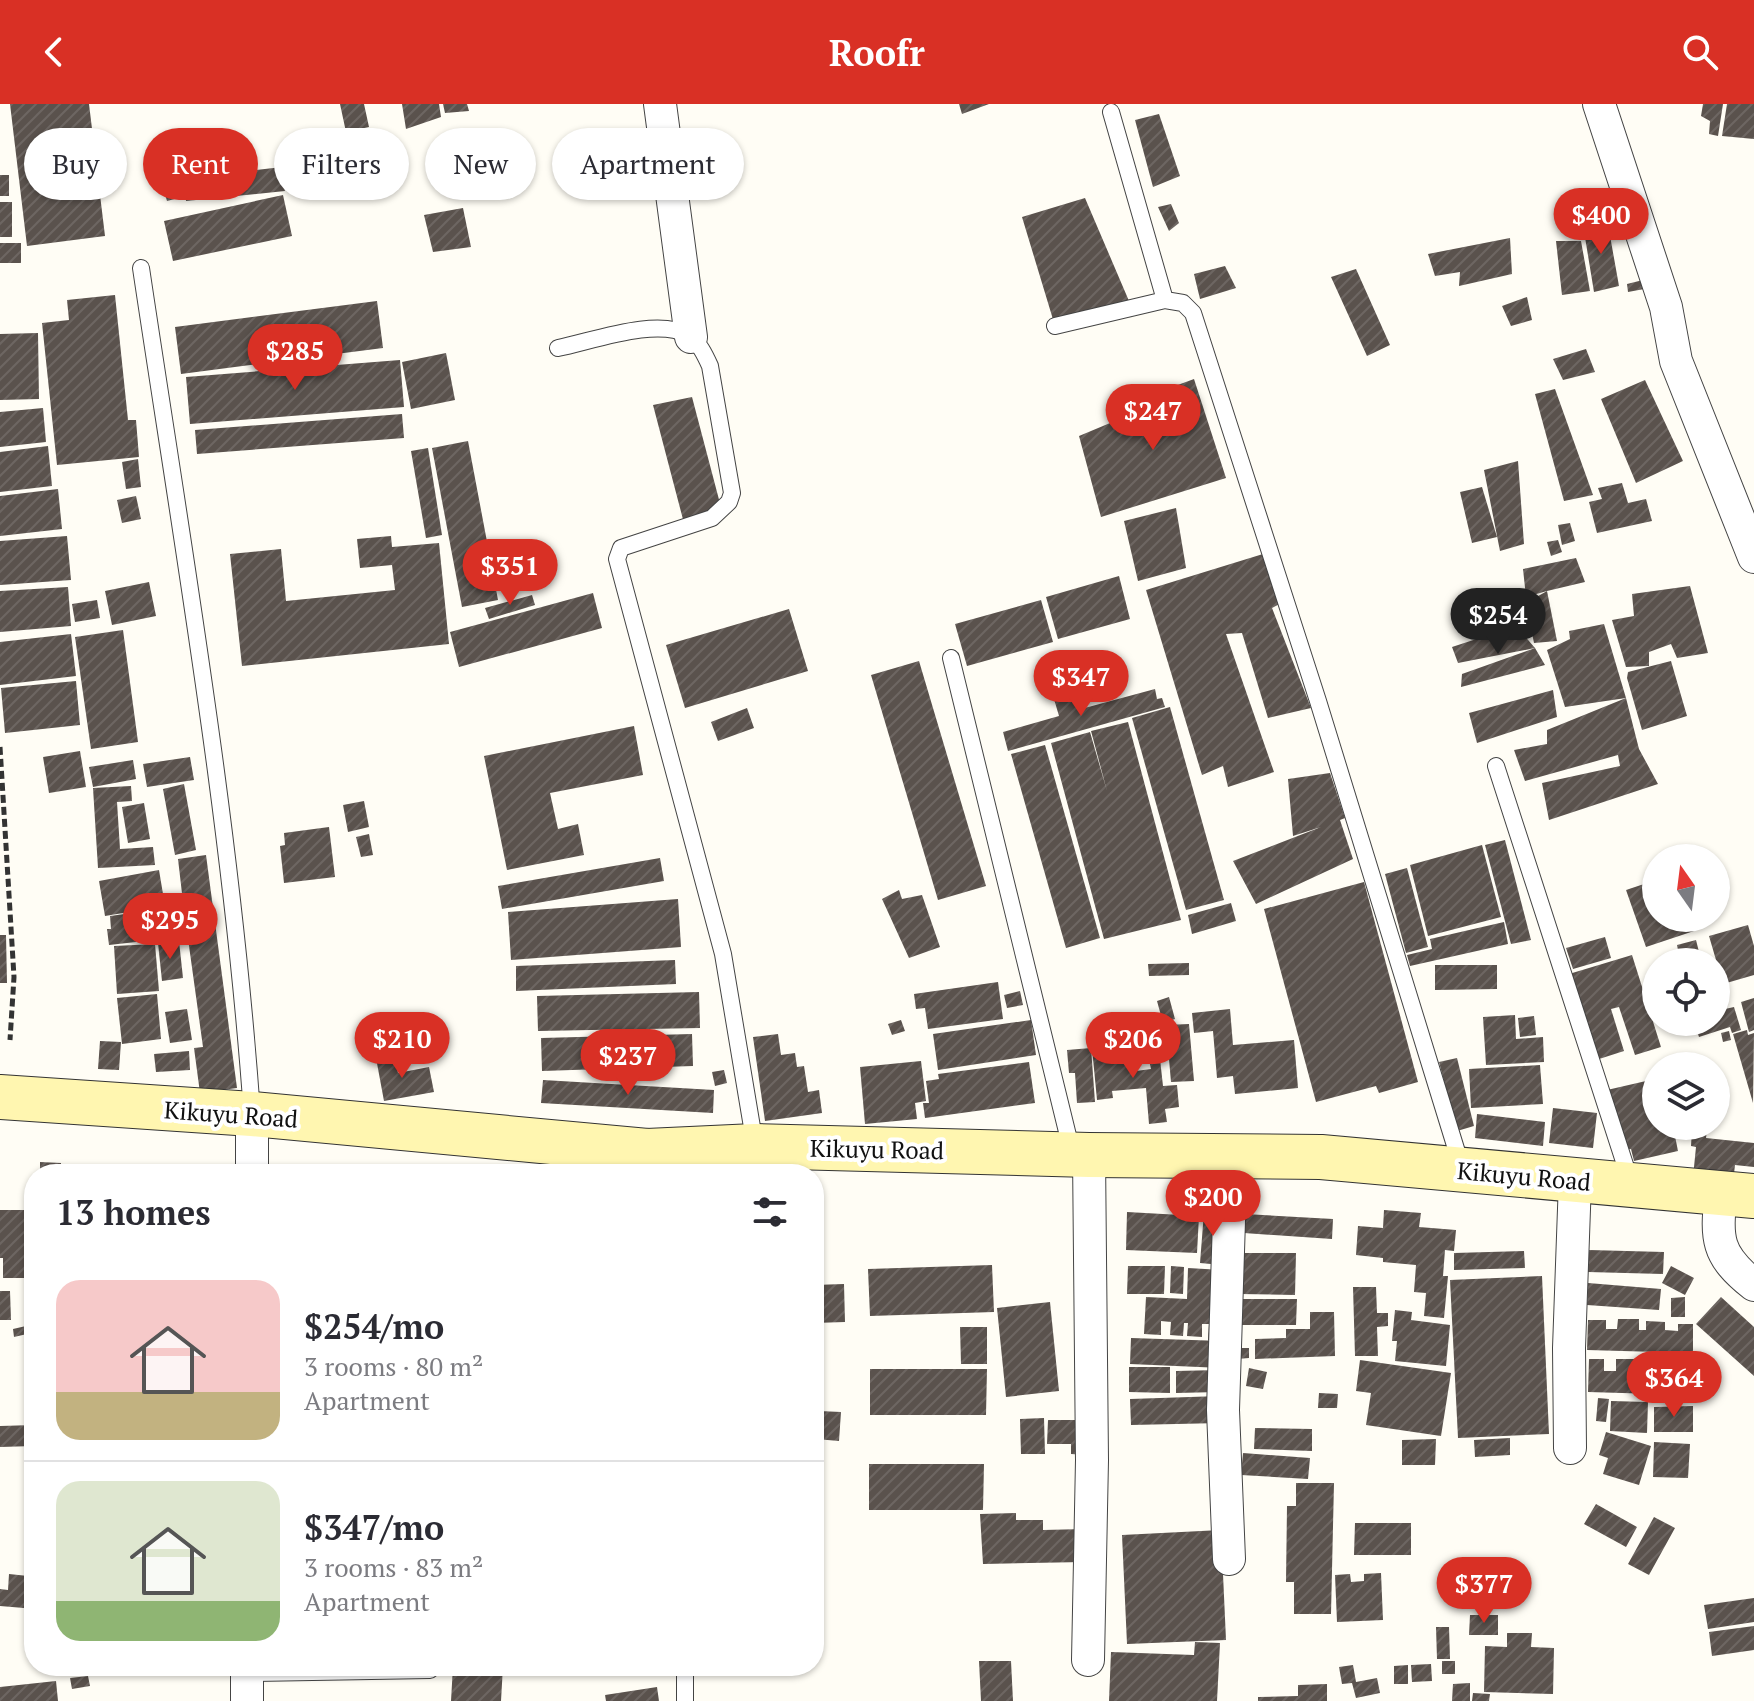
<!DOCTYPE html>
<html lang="en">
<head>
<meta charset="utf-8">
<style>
  body { margin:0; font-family:"PT Serif",serif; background:#f2f2f3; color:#2b2b33; height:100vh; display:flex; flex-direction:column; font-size:30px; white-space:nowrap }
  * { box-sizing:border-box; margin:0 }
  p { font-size:26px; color:#7c7c81 }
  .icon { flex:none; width:44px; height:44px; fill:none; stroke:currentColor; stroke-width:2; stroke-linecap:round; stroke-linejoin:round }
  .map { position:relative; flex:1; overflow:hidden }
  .sheet { position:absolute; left:24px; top:1060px; width:800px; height:512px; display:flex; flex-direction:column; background:#fff; border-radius:32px; box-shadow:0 2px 6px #0004 }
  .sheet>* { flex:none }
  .guide { position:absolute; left:24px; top:24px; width:800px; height:72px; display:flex; gap:16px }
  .needle { width:52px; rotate:346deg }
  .tools { position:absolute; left:1642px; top:740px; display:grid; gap:16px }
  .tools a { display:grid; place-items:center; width:88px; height:88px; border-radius:50%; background:#fff; box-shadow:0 2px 6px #0004; font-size:40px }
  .price { position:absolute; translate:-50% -68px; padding:0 18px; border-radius:28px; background:#d93025; color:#fff; font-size:26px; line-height:52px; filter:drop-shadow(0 2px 4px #0008) }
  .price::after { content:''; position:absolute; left:50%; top:48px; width:24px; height:18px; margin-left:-12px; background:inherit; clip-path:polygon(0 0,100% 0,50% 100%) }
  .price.current { background:#222; color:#fff }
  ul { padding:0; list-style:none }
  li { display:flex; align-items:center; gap:24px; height:200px; padding:0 32px }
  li+li { border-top:2px solid #e1e1e2 }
  li span { display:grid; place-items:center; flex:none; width:224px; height:160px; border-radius:24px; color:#555 }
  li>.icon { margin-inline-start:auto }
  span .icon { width:96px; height:96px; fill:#fffc; stroke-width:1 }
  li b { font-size:34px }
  h2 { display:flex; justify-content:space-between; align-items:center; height:96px; padding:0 32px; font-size:34px }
  .pill { padding:0 28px; border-radius:36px; background:#fff; box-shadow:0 2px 6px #0004; font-size:28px; line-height:72px }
  .pill.current { background:#d93025; color:#fff }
  header { display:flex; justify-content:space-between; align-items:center; height:104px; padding:0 32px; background:#d93025; color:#fff; font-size:36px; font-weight:700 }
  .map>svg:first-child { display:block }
  .building { fill:url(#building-hatch) }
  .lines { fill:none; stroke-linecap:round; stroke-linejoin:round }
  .lane-casing { stroke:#444; stroke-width:18 }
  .street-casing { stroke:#444; stroke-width:34 }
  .secondary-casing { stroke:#333; stroke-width:46 }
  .path { stroke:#333; stroke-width:5; stroke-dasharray:8 4; stroke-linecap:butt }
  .lane { stroke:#fff; stroke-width:16 }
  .street { stroke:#fff; stroke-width:32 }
  .secondary { stroke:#fff6b0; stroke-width:44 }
  .labels { text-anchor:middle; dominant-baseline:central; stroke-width:8; stroke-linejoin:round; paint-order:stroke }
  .street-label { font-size:24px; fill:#111; stroke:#fff }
</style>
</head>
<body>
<header><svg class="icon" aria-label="back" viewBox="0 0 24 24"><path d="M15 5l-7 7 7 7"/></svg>Roofr<svg class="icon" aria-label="search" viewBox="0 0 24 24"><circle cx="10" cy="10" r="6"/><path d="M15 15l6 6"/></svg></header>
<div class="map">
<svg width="1754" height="1597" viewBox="0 0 1754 1597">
  <defs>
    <pattern id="building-hatch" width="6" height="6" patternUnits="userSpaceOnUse" patternTransform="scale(2)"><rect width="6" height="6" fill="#5a524d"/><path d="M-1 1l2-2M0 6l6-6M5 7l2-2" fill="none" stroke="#6d6662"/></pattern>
  </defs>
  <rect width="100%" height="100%" fill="#fffdf5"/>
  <!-- building -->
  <path class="building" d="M10 0H89L105 132 27 142Z
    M340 0H364L369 23 346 28Z
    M402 0H439L441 13 406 25Z
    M443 0H467L469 7 445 9Z
    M959 0H989L962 10Z
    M1703 0H1723L1718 32 1709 30 1710 17 1701 12Z
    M1727 0H1754V35L1722 32Z
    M1159 10 1180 72 1153 83 1135 16Z
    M282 63 285 87 186 97 184 74Z
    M0 71H9V92H0Z
    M177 72 182 93 167 97 161 76Z
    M283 91 292 132 173 157 164 117Z
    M1085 94 1132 204 1055 222 1022 113Z
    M0 98H12V133H0Z
    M1171 100 1179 119 1169 127 1158 103Z
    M463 104 471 143 433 148 424 111Z
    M1607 115 1619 182 1594 188 1583 121Z
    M1510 134 1512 170 1459 182 1460 168 1435 172 1428 150Z
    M1556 137H1581L1590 187 1562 191Z
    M0 139H21V159H0Z
    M1225 162 1236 184 1200 195 1194 170Z
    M1356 165 1390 241 1367 252 1331 173Z
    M1651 174 1655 183 1628 188 1627 180Z
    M115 191 128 316H136L139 353 57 361 42 219 69 216 67 196Z
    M1527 193 1532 216 1511 222 1502 202Z
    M377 197 383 244 181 270 175 223Z
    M38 229 39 295 0 296V230Z
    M1586 245 1595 268 1563 276 1553 255Z
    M446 249 455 296 411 305 402 258Z
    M400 256 404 303 190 320 186 273Z
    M1194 275 1226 374 1101 413 1079 332 1158 299 1156 289Z
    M1645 276 1683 357 1636 379 1601 295Z
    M1555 285 1593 391 1564 397 1535 290Z
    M692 293 722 407 685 423 653 301Z
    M43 304 46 338 0 343V308Z
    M402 310 404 334 197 350 195 326Z
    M468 337 498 496 462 503 432 344Z
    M48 342 52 382 0 388V348Z
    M428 344 442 431 426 434 411 347Z
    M138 355 141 383 126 385 122 358Z
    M1518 357 1524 440 1500 447 1484 366Z
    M1622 379 1628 399 1646 395 1652 417 1597 429 1589 398 1602 395 1598 384Z
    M1482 383 1497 433 1472 439 1460 388Z
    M58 385 62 425 0 432V392Z
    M136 392 141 415 122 419 117 396Z
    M1176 404 1186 464 1138 477 1124 417Z
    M1570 419 1575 437 1562 441 1558 421Z
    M67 432 71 476 0 481V437Z
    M391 432 392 443 439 439 449 540 242 562 230 450 281 445 286 497 395 486 392 461 360 464 357 435Z
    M1558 436 1562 448 1551 452 1547 438Z
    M1263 450 1285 497 1272 504 1311 604 1268 614 1242 529 1226 530 1274 668 1228 683 1223 662 1202 671 1146 486Z
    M1576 454 1585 478 1547 487 1557 537 1534 539 1526 499 1547 487 1526 493 1523 465Z
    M1119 472 1130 515 1058 535 1046 493Z
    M149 478 156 512 112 521 105 487Z
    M1690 482 1708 549 1677 554 1671 540 1649 548V562L1626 563 1612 516 1634 512 1632 490Z
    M68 483 71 522 0 528V487Z
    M593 489 602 524 459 563 450 528Z
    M532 491 535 501 489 515 485 504Z
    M97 496 100 514 75 518 72 500Z
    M1041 496 1053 538 967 562 955 520Z
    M1508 498 1516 522 1465 532 1459 516Z
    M789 505 808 567 685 604 666 541Z
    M1604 520 1626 594 1565 603 1547 546 1570 535 1569 527Z
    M1516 522 1535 544 1545 561 1461 583 1462 570 1535 544 1458 559 1452 543Z
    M123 526 138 638 91 645 75 533Z
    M71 530 76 572 0 581V538Z
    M919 557 986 782 938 796 871 571Z
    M1671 557 1687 612 1642 626 1627 574 1628 568Z
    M76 577 80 621 5 629 1 584Z
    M1155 585 1157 595 1162 594 1165 603 1008 647 1003 628 1059 612 1054 595 1077 589 1081 605Z
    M1553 586 1557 613 1477 639 1469 609Z
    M1626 594 1639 645 1658 680 1549 716 1542 679 1620 662 1618 651 1525 677 1514 646 1547 640V626Z
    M1170 603 1224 796 1186 806 1132 614Z
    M747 604 754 624 718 637 711 618Z
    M1128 618 1181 816 1104 835 1051 639 1090 628 1107 687 1091 627Z
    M634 622 643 671 550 689 558 725 578 720 584 751 507 766 484 652Z
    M1045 641 1100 834 1066 844 1011 650Z
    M80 647 86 683 49 689 43 653Z
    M190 653 194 676 147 683 143 660Z
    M133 656 136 675 93 683 89 663Z
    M1330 669 1345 714 1340 716 1353 755 1256 800 1233 757 1321 723 1293 732 1288 675Z
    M184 680 196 746 175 751 163 685Z
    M131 682 132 697 117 698 120 745 153 743 155 761 98 764 93 684Z
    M364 697 369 723 348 728 343 701Z
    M144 699 150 735 128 739 122 703Z
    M329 723 335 773 284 779 280 742 285 741 284 729Z
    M369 730 373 751 361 753 356 733Z
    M1505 736 1531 836 1511 840 1485 741Z
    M1482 741 1501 813 1428 832 1410 761Z
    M206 751 237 984 200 989 194 944 203 943 185 813H178L176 799 183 798 178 755Z
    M660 754 664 777 502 805 498 782Z
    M1407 764 1428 843 1406 849 1385 770Z
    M159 766 165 802 105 812 99 777Z
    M1656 776V814H1689L1694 827 1646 843 1626 786Z
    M1364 778 1418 978 1379 989 1376 982 1316 998 1264 805Z
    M899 786 902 795 922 791 940 843 909 854 882 795Z
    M678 795 681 843 511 856 508 808Z
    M1231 799 1236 817 1192 830 1188 811Z
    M132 809 136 838 109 841 107 825H111L110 812Z
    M1504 818 1508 840 1410 862 1407 851 1432 845 1430 835Z
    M1748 821 1754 842V871L1723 880 1709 832Z
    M0 831H6L7 879H0Z
    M1605 833 1611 854 1573 865 1566 844Z
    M1696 836 1700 852 1680 857 1677 841Z
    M179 837 183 874 162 877 158 839Z
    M155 840 159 887 117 890 114 842Z
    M1632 851 1661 943 1635 951 1619 903 1611 905 1624 947 1596 956 1569 870Z
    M675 856 676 880 516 887V862Z
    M1189 859V871L1149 872 1148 860Z
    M1435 861H1497V885L1435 886Z
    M998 878 1003 915 928 925 925 904 916 905 914 890Z
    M1020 887 1023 901 1007 904 1004 891Z
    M699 888 700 924 538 927 537 892Z
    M157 890 161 935 122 940 117 894Z
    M1720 891 1725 905 1734 903 1741 926 1732 929 1730 923 1699 933 1694 918H1716V892Z
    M1169 893 1175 915 1163 919 1157 897Z
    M1754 894V926L1749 928 1741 898Z
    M187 905 192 936 170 939 165 908Z
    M1230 905 1233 941 1294 936 1298 984 1235 990 1233 972 1217 974 1213 927 1194 929 1192 909Z
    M1515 911 1516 935 1543 933 1544 958 1486 961 1483 913Z
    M1534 912 1536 931 1520 933 1518 914Z
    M901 916 905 927 892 931 888 920Z
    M1031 916 1036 951 938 966 933 930Z
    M1189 920 1194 977 1171 978 1166 921Z
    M1747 926 1748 931 1754 929 1753 999 1733 930Z
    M1729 927 1731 936 1723 938 1721 929Z
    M692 930 693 962 542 967 541 934Z
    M778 930 781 951 795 949 797 963 804 962 808 988 819 986 822 1009 765 1017 753 933Z
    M100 937 121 938 119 966 98 965Z
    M1134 940 1136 967 1151 965 1149 956 1160 955 1163 982 1177 981 1179 1003 1165 1005 1167 1018 1149 1020 1146 984 1112 987 1113 994 1097 996 1092 944Z
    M1091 944 1095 998 1077 999 1075 969H1069L1067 946Z
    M189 947 190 966 156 968 154 950Z
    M394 950 398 969 429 963 434 988 384 997 376 954Z
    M1457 954 1474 1022 1457 1027 1439 958Z
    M921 957 926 997 915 999 917 1015 865 1020 860 963Z
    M1029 958 1035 999 925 1014 923 999H929L926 977 939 975 938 970Z
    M1540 961 1543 1000 1471 1004 1469 965Z
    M724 966 727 979 715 982 712 968Z
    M543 976 714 986 713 1009 541 999Z
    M1646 977 1652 1007 1656 1006V1022H1673L1678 1047 1634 1057 1631 1045 1621 1047 1607 986Z
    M1553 1004 1597 1009 1593 1044 1549 1039Z
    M1477 1010 1545 1018 1543 1042 1475 1034Z
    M1692 1025 1707 1026 1706 1034 1754 1039V1063L1735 1061 1733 1078 1693 1073 1696 1043 1691 1042Z
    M40 1058 61 1059V1070H40Z
    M0 1106H30L31 1131H34V1174H3V1154H0Z
    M1384 1106 1421 1109 1419 1123 1456 1126 1454 1147 1445 1146 1443 1172H1448L1444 1214 1424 1212 1426 1189 1414 1188 1416 1161 1383 1158V1154L1356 1151 1358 1122 1383 1124Z
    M1127 1108 1199 1112 1197 1149 1126 1146Z
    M1204 1108 1225 1109 1222 1161 1200 1159Z
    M1245 1110 1333 1115 1332 1135 1244 1129Z
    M1589 1146 1664 1148 1663 1170 1588 1168Z
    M1524 1147 1525 1164 1454 1166V1149Z
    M1240 1149H1296L1295 1191 1240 1190Z
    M992 1161 994 1208 870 1212 868 1165Z
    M1128 1162H1165L1164 1190H1127Z
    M1171 1162 1184 1163 1183 1190 1170 1189Z
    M1671 1162 1694 1174 1685 1191 1662 1179Z
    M1188 1164 1222 1166 1217 1236H1208L1209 1220H1202V1233L1187 1232 1188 1219H1184L1183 1232 1170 1231 1171 1218 1161 1217V1231L1144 1230 1146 1193 1187 1195Z
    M1542 1172 1549 1330 1458 1334 1450 1176Z
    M1588 1179 1661 1185 1659 1206 1587 1201Z
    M844 1180 845 1218 814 1219V1181Z
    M1353 1183H1376L1377 1209H1388V1222L1377 1223 1378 1252H1355Z
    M0 1187H10L11 1216H0Z
    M1685 1193V1213H1671V1194Z
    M1721 1193 1754 1223V1272L1696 1220Z
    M1240 1195H1297L1296 1221H1239Z
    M1050 1198 1059 1287 1006 1293 997 1204Z
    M1395 1206 1412 1208 1411 1216 1450 1221 1446 1262 1395 1257 1397 1237H1392Z
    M1310 1208H1334L1335 1252 1255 1255V1235L1286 1234V1225H1310Z
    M1618 1215H1639V1226H1646V1217L1665 1218V1226L1678 1227V1220H1693V1249L1587 1246 1588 1216H1606V1225H1617Z
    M26 1222 27 1230 14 1233 13 1225Z
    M960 1223H987V1260H961Z
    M1131 1234 1222 1237V1264L1130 1260Z
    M1237 1244H1249V1254L1237 1255Z
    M1677 1254 1691 1255 1690 1291 1588 1288 1589 1255H1604V1267H1616V1255H1639V1268H1647V1257H1666L1665 1268 1677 1269Z
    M1360 1256 1451 1269 1441 1332 1366 1321 1371 1289 1356 1287Z
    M1129 1263H1170V1289L1129 1288Z
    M1249 1264 1267 1268 1263 1285 1246 1282Z
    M870 1265H987L986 1311H870Z
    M1219 1266V1288L1176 1289V1267Z
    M1319 1289 1338 1290 1337 1304H1318Z
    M1220 1292 1221 1319 1131 1321 1130 1295Z
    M1598 1294 1609 1295 1606 1318 1596 1317Z
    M1611 1297 1648 1298 1647 1329 1610 1327Z
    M1693 1302V1328H1654V1303Z
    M819 1307 841 1308 839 1337 816 1335Z
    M1044 1314 1045 1350H1021L1020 1315Z
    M1048 1316H1087L1086 1351 1071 1350V1340H1047Z
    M34 1321V1342L0 1343V1322Z
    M1255 1324 1312 1325V1347L1254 1345Z
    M1606 1328 1651 1342 1639 1381 1603 1370 1608 1354 1599 1351Z
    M1510 1334V1351L1475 1353 1474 1336Z
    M1436 1335 1435 1361H1402V1336Z
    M1654 1338 1690 1340 1688 1374 1653 1373Z
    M1243 1349 1310 1354 1308 1375 1241 1371Z
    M869 1360H984L983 1406H869Z
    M1296 1379H1334L1331 1510H1294V1478H1286L1287 1402H1296Z
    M1596 1400 1637 1423 1626 1443 1584 1420Z
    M1016 1409V1416H1043V1426L1084 1425V1458L983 1460 980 1410Z
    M1654 1413 1675 1424 1649 1471 1628 1460Z
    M1355 1419H1411V1451H1354Z
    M1221 1426 1226 1536 1127 1540 1122 1431Z
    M1381 1469 1383 1516 1337 1518 1335 1471 1350 1470 1351 1478 1364 1477V1470Z
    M9 1470 28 1472 24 1504 0 1502V1485L8 1486Z
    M1754 1494V1518L1708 1525 1704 1501Z
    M1470 1511H1498V1531H1469Z
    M1754 1522V1546L1712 1552 1709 1528Z
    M1436 1523H1449L1450 1555H1437Z
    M1507 1529H1532L1531 1543 1554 1544 1553 1590 1484 1588 1485 1542 1507 1543Z
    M1195 1538 1220 1539 1217 1597H1109L1111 1548 1194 1551Z
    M979 1557H1011L1013 1597H981Z
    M1442 1557H1455V1570H1442Z
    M1431 1560 1432 1577 1412 1578 1411 1561Z
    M1353 1561 1356 1578 1377 1574 1380 1589 1356 1594 1352 1579 1342 1580 1339 1563Z
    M1408 1561V1580H1394V1562Z
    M453 1562H503L501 1597H451Z
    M88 1572 90 1582 72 1585 70 1574Z
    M56 1577 58 1597H0V1583Z
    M1470 1579V1597H1452L1453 1580Z
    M1327 1580V1597H1258V1593L1298 1592V1581Z
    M657 1583 659 1597H606L605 1591Z
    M1473 1589 1490 1590 1489 1597H1472Z"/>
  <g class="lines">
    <defs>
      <path id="lane" d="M1111 8 1165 196
        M141 164C183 445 232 726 252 1009
        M1055 222 1165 196 1183 199 1193 209 1318 597 1461 1061
        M558 244C593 237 657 213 688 231 699 238 705 251 710 262L732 389 729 398 712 414 621 444 617 455 723 850 755 1041
        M951 554 1072 1048
        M1496 662 1630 1076
        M685 1562V1597
        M247 1569 430 1566"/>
      <path id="street" d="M660 0 691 233
        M1599 0 1666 203 1676 257 1754 453
        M252 1070V1010
        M1721 1089C1716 1135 1716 1151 1754 1181
        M1570 1344 1569 1244 1575 1077
        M1229 1455 1223 1306 1231 1053
        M1088 1556 1092 1356 1089 1051
        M247 1562V1597"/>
      <path id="secondary" d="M0 993 252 1010 647 1047 755 1042 1089 1051 1321 1053 1754 1092"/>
    </defs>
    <!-- lane casing -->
    <use href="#lane" class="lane-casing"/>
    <!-- street casing -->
    <use href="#street" class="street-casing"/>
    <!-- secondary casing -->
    <use href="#secondary" class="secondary-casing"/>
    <!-- path -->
    <path class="path" d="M0 643 14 873 10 936"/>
    <!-- lane -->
    <use href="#lane" class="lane"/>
    <!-- street -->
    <use href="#street" class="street"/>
    <!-- secondary -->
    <use href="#secondary" class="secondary"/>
  </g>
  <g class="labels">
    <!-- street labels -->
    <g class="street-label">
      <text transform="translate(231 1010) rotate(4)">Kikuyu Road</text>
      <text transform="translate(877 1045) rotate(1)">Kikuyu Road</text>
      <text transform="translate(1524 1072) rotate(5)">Kikuyu Road</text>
    </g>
  </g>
</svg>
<div class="tools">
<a><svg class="needle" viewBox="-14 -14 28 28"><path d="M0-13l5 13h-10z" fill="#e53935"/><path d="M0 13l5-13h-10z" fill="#7c7c81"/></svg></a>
<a><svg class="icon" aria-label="locate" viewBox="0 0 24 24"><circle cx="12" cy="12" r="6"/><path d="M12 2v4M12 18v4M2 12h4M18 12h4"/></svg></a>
<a><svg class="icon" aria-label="layers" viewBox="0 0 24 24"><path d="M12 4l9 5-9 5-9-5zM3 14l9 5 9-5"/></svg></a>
</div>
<b class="price" style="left:1601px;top:152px">$400</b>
<b class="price" style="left:295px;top:288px">$285</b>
<b class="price" style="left:1153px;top:348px">$247</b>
<b class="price" style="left:510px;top:503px">$351</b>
<b class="price current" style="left:1498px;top:552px">$254</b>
<b class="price" style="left:1081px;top:614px">$347</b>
<b class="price" style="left:170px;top:857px">$295</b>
<b class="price" style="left:402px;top:976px">$210</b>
<b class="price" style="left:1133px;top:976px">$206</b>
<b class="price" style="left:628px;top:993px">$237</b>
<b class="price" style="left:1213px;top:1134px">$200</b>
<b class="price" style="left:1674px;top:1315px">$364</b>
<b class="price" style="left:1484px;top:1521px">$377</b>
<div class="guide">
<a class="pill">Buy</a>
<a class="pill current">Rent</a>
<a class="pill">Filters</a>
<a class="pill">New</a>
<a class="pill">Apartment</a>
</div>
<section class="sheet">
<h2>13 homes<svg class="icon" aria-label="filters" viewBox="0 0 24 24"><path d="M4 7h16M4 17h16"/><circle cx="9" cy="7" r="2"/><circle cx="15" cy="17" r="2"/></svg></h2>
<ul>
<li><span style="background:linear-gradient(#f6c9c9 70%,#c2b280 0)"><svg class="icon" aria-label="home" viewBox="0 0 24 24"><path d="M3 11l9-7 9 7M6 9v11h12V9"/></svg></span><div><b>$254/mo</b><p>3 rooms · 80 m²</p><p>Apartment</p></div></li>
<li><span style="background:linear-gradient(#dfe7d0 75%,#8fb573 0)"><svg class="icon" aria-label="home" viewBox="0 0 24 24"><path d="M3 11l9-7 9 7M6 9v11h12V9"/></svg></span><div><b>$347/mo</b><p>3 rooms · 83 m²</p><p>Apartment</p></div></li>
</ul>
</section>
</div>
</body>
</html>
